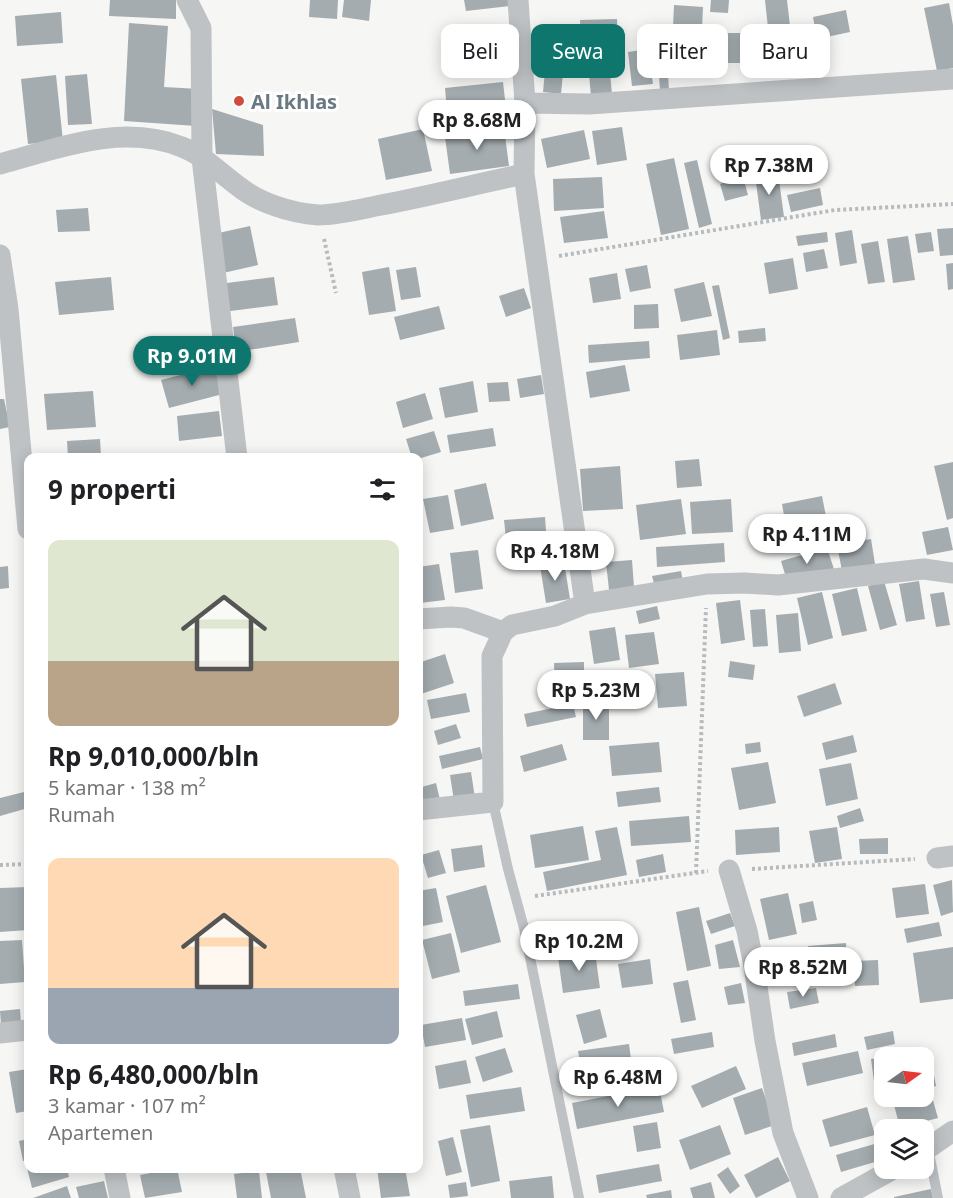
<!DOCTYPE html>
<html lang="id">
<head>
<meta charset="utf-8">
<style>
  body { margin:0; font-family:"Noto Sans",sans-serif; background:#f6f6f6; color:#202124; height:100vh; display:flex; flex-direction:column; font-size:22px; white-space:nowrap }
  * { box-sizing:border-box; margin:0 }
  p { font-size:20px; color:#757577 }
  .icon { flex:none; width:33px; height:33px; fill:none; stroke:currentColor; stroke-width:2; stroke-linecap:round; stroke-linejoin:round }
  .map { position:relative; flex:1; overflow:hidden }
  .drawer { position:absolute; left:24px; top:453px; width:399px; height:720px; display:flex; flex-direction:column; background:#fff; border-radius:12px; box-shadow:0 3px 15px #0003 }
  .drawer>* { flex:none }
  .banner { position:absolute; left:441px; top:24px; width:422px; height:54px; display:flex; gap:12px }
  .needle { width:39px; rotate:76deg }
  .fabs { position:absolute; left:874px; top:1047px; display:grid; gap:12px }
  .fabs a { display:grid; place-items:center; width:60px; height:60px; border-radius:12px; background:#fff; box-shadow:0 3px 15px #0003; font-size:30px }
  .price { position:absolute; translate:-50% -51px; padding:0 14px; border-radius:21px; background:#fff; color:#222; font-size:20px; line-height:39px; filter:drop-shadow(0 2px 3px #0008) }
  .price::after { content:''; position:absolute; left:50%; top:36px; width:18px; height:14px; margin-left:-9px; background:inherit; clip-path:polygon(0 0,100% 0,50% 100%) }
  .price.current { background:#0f766e; color:#fff }
  ul { padding:0; list-style:none }
  li { display:grid; align-content:center; gap:12px; height:318px; padding:0 24px }
  li span { display:grid; place-items:center; height:186px; border-radius:12px; color:#555 }
  li>.icon { margin-inline-start:auto }
  span .icon { width:108px; height:108px; fill:#fffc; stroke-width:1 }
  li b { font-size:26px }
  h2 { display:flex; justify-content:space-between; align-items:center; height:72px; padding:0 24px; font-size:26px }
  .chip { padding:0 21px; border-radius:12px; background:#fff; box-shadow:0 3px 15px #0003; font-size:21px; line-height:54px }
  .chip.current { background:#0f766e; color:#fff }
  .map>svg:first-child { display:block }
  .building { fill:#a4acb0 }
  .lines { fill:none; stroke-linecap:round; stroke-linejoin:round }
  .path { stroke:#b8bbbd; stroke-width:4; stroke-dasharray:3 3; stroke-linecap:butt }
  .lane { stroke:#bec2c5; stroke-width:10 }
  .street { stroke:#bec2c5; stroke-width:21 }
  .poi-dot { fill:#ce4d3c; stroke:#fff; stroke-width:2 }
  .labels { text-anchor:middle; dominant-baseline:central; stroke-width:6; stroke-linejoin:round; paint-order:stroke }
  .poi-label { font-size:20px; font-weight:bold; fill:#697981; stroke:#fff; text-anchor:start }
</style>
</head>
<body>
<div class="map">
<svg width="953" height="1198" viewBox="0 0 953 1198">
  <rect width="100%" height="100%" fill="#f6f6f4"/>
  <!-- building -->
  <path class="building" d="M110 0H176V19L109 16Z
    M310 0H338L337 19 309 17Z
    M344 0H371L369 21 342 17Z
    M464 0H510L511 6 466 11Z
    M711 0H729L728 13 710 12Z
    M765 0H787L790 26 768 28Z
    M949 3 953 25V68L937 71 924 8Z
    M674 5 703 7 701 51 672 49Z
    M846 10 850 32 817 39 813 17Z
    M61 12 63 43 17 46 15 16Z
    M617 19 618 44 581 45 580 20Z
    M129 23 168 26 164 87 199 89 196 126 124 121Z
    M721 33H753V63H721Z
    M533 34 552 35 551 59 532 58Z
    M657 43H666L669 90 660 91Z
    M614 49 615 66 593 67 592 50Z
    M648 49 653 84 632 86 628 52Z
    M546 61 564 63 561 94 543 92Z
    M610 72 612 95 591 97 589 73Z
    M87 74 92 124 68 125 65 76Z
    M56 75 63 141 28 144 21 79Z
    M503 82 507 117 448 123 445 88Z
    M212 109 263 125 264 156 216 154Z
    M622 127 627 160 597 165 592 131Z
    M504 128 509 166 450 174 445 137Z
    M423 129 432 171 386 180 378 139Z
    M584 130 590 159 547 168 541 139Z
    M805 148 807 176 783 178 782 150Z
    M674 158 689 229 661 235 646 164Z
    M697 160 712 224 699 228 684 163Z
    M778 172 784 217 761 220 755 175Z
    M602 177 604 208 554 211 553 179Z
    M743 177 748 195 725 201 720 184Z
    M820 188 823 205 791 212 787 195Z
    M88 208 90 231 58 232 56 210Z
    M604 211 608 238 564 243 560 217Z
    M250 226 258 265 223 273 214 234Z
    M953 228V255L940 256 937 229Z
    M852 230 857 263 840 266 835 233Z
    M827 232 828 242 798 246 796 236Z
    M931 232 934 251 918 253 915 234Z
    M908 236 915 280 893 283 887 239Z
    M878 241 885 282 868 284 861 244Z
    M824 249 828 268 806 272 803 253Z
    M793 258 798 289 769 294 764 263Z
    M953 263V289L948 290 946 264Z
    M647 265 651 288 630 292 625 269Z
    M389 267 396 311 369 315 362 272Z
    M416 267 421 297 401 300 396 270Z
    M617 273 621 299 593 303 589 278Z
    M111 277 114 310 59 315 55 282Z
    M274 277 278 305 223 312 219 284Z
    M704 282 712 316 681 322 674 289Z
    M719 285 730 338 723 340 712 286Z
    M524 288 531 308 506 317 499 296Z
    M658 304 659 328 634 329V305Z
    M439 306 445 329 400 340 394 317Z
    M295 318 299 342 236 352 233 327Z
    M765 328 766 341 739 343 738 331Z
    M717 330 720 355 680 360 677 335Z
    M649 341 650 358 589 363 588 345Z
    M625 365 630 391 590 398 586 372Z
    M215 366 223 394 169 408 161 380Z
    M541 375 544 394 520 398 517 379Z
    M473 381 478 412 445 418 439 388Z
    M508 382 510 401 489 402 487 383Z
    M93 391 96 427 47 430 44 394Z
    M425 393 433 419 403 428 396 402Z
    M0 399H4L10 427 0 429Z
    M219 411 222 436 179 441 177 416Z
    M493 428 496 446 450 453 447 435Z
    M434 431 441 452 418 459 412 458 406 439Z
    M100 439 101 457 68 458 67 441Z
    M699 459 702 486 677 488 675 461Z
    M953 462V518L947 520 934 466Z
    M620 466 623 509 583 511 580 469Z
    M486 483 494 519 461 526 454 490Z
    M448 495 454 529 430 533 423 499Z
    M822 496 831 542 790 550 782 504Z
    M681 499 686 534 640 540 636 505Z
    M731 499 733 532 692 534 690 502Z
    M545 517 547 545 507 548 504 520Z
    M948 527 953 550 927 555 922 532Z
    M871 539 875 564 842 571 837 545Z
    M724 543 725 562 657 567 656 547Z
    M827 548 834 569 787 581 781 561Z
    M478 550 483 589 455 593 450 553Z
    M632 560 634 587 609 590 606 562Z
    M564 562 570 599 546 603 540 566Z
    M439 564 445 600 420 603 418 567Z
    M8 566 9 588 0 589V567Z
    M681 571 683 582 655 587 652 576Z
    M884 581 897 625 880 630 868 586Z
    M919 581 925 619 906 622 899 584Z
    M857 588 867 631 842 636 832 594Z
    M822 592 833 638 808 645 797 598Z
    M944 592 950 625 936 627 930 594Z
    M740 600 745 640 721 644 716 603Z
    M657 606 660 619 639 624 636 611Z
    M765 609 768 646 753 647 750 610Z
    M798 613 801 651 779 653 776 615Z
    M615 627 620 660 594 664 589 631Z
    M654 632 659 664 629 668 625 635Z
    M445 654 454 683 418 695V663Z
    M730 661 755 665 753 680 728 677Z
    M584 662V691L555 692 554 663Z
    M684 672 687 706 658 708 655 674Z
    M835 683 842 704 804 717 797 696Z
    M466 693 470 712 431 719 427 700Z
    M583 702H609V740H583Z
    M573 704 576 717 527 727 524 714Z
    M456 724 461 738 438 745 434 731Z
    M853 735 857 752 826 760 822 743Z
    M659 742 662 772 612 776 609 746Z
    M760 742 761 752 746 754 745 744Z
    M562 744 567 760 524 772 520 756Z
    M480 747 483 759 442 769 439 756Z
    M768 762 776 803 739 810 731 768Z
    M851 763 858 799 826 806 819 769Z
    M471 772 475 798 454 801 450 775Z
    M436 783 440 800 418 805V788Z
    M659 787 661 802 618 807 616 792Z
    M28 791V808L0 816V798Z
    M860 808 864 821 840 828 837 816Z
    M689 816 691 842 631 846 629 821Z
    M583 826 589 860 535 868 530 835Z
    M617 827 627 875 547 891 543 872 601 860 595 831Z
    M779 827 780 852 736 855 735 830Z
    M837 827 842 859 815 863 809 831Z
    M888 838V854H860L859 839Z
    M482 845 485 867 454 872 451 849Z
    M439 850 446 873 428 878 421 855Z
    M663 854 666 872 639 877 636 860Z
    M952 880 953 912 941 916 933 885Z
    M925 884 929 914 896 918 892 888Z
    M486 885 501 942 461 953 446 896Z
    M28 887V930L0 932V888Z
    M436 888 443 922 418 927V891Z
    M788 893 797 934 769 940 760 899Z
    M813 901 817 920 802 923 799 904Z
    M699 907 711 966 687 971 676 912Z
    M730 913 735 926 711 934 706 921Z
    M939 922 942 936 907 943 904 929Z
    M590 932 592 945 558 950 556 937Z
    M451 933 460 972 432 979 422 940Z
    M22 940 25 982 0 984V941Z
    M733 940 740 967 719 969 715 945Z
    M846 943 848 974 810 976 808 946Z
    M953 947V999L920 1003 913 953Z
    M595 952 600 988 563 993 558 957Z
    M650 959 653 984 622 988 618 964Z
    M878 960 879 985 855 986 854 961Z
    M688 980 696 1020 681 1023 673 983Z
    M741 983 745 1003 728 1005 724 987Z
    M518 984 520 999 465 1006 463 991Z
    M816 988 819 1003 790 1009 787 992Z
    M20 1009 21 1022 1 1024 0 1011Z
    M600 1009 607 1037 584 1044 576 1015Z
    M497 1011 503 1037 472 1045 465 1019Z
    M462 1018 466 1040 425 1047 421 1025Z
    M893 1031 895 1044 867 1050 864 1037Z
    M712 1032 714 1047 674 1054 671 1039Z
    M835 1034 837 1047 794 1056 792 1043Z
    M629 1044 632 1067 582 1074 578 1051Z
    M505 1048 513 1072 483 1082 475 1057Z
    M929 1049 936 1086 924 1089V1058H912L911 1053Z
    M858 1051 863 1073 807 1086 802 1063Z
    M885 1057V1087L875 1089 871 1059Z
    M466 1060 471 1083 439 1089 435 1066Z
    M736 1066 746 1089 702 1108 691 1086Z
    M28 1069V1111L16 1113 9 1072Z
    M659 1086 664 1112 577 1129 572 1103Z
    M521 1087 525 1111 470 1119 466 1095Z
    M762 1088 775 1125 745 1135 733 1098Z
    M930 1090 938 1118 900 1128 893 1101 908 1096H924V1092Z
    M867 1107 875 1135 830 1147 822 1120Z
    M657 1122 661 1148 637 1152 633 1126Z
    M490 1125 500 1181 471 1187 460 1130Z
    M720 1125 731 1154 690 1170 679 1140Z
    M453 1137 462 1172 446 1176 438 1141Z
    M28 1139V1160L23 1161 19 1141Z
    M885 1141V1159L841 1172 836 1155Z
    M778 1157 790 1181 756 1198 744 1175Z
    M659 1164 662 1181 599 1193 596 1175Z
    M728 1167 740 1186 730 1194 717 1175Z
    M27 1168H67L69 1177 32 1188Z
    M177 1168 182 1192 145 1198 140 1175Z
    M281 1168H300L306 1198H271L266 1172Z
    M377 1168H405L410 1196 381 1198Z
    M259 1171 262 1198H237L234 1174Z
    M552 1176 554 1198H511L509 1181Z
    M104 1181 108 1198H79L76 1187Z
    M466 1182 468 1196 450 1198 448 1185Z
    M711 1182 715 1198H693L690 1188Z
    M67 1186 71 1198H33Z
    M931 1189 933 1198H894V1197Z
    M671 1190 672 1198H647L646 1195Z"/>
  <g class="lines">
    <!-- path -->
    <path class="path" d="M324 239 336 293
      M559 256 835 210 953 204
      M0 865 28 864
      M752 869 915 859
      M696 873 706 608
      M535 896 708 871"/>
    <!-- lane -->
    <path class="lane" d="M493 802 508 869 524 928 579 1198
      M928 1148 938 1198"/>
    <!-- street -->
    <path class="street" d="M187 0 201 28 202 158 237 458
      M525 103 589 104 953 79
      M0 164C59 148 122 123 182 147 203 155 220 173 238 186 259 203 291 213 318 215 339 215 361 209 381 205 429 196 476 184 524 174L525 103 518 0
      M524 174 585 604
      M0 255 8 309 28 529
      M418 619 451 617 464 618 503 632
      M418 810 493 802 492 656 503 632 512 625 555 616 585 604 707 584 745 583 778 585 924 569 953 573
      M937 858 953 856
      M729 870 747 931 754 966 765 1041 783 1133 808 1198
      M0 1033 28 1030
      M924 1151 953 1131
      M114 1168 120 1198
      M344 1168 350 1198
      M841 1198 895 1168"/>
  </g>
  <!-- markers -->
  <circle class="poi-dot" cx="239" cy="101" r="6"/>
  <g class="labels">
    <!-- poi labels -->
    <g class="poi-label">
      <text x="251" y="101">Al Ikhlas</text>
    </g>
  </g>
</svg>
<div class="fabs">
<a><svg class="needle" viewBox="-14 -14 28 28"><path d="M0-13l5 13h-10z" fill="#e53935"/><path d="M0 13l5-13h-10z" fill="#757577"/></svg></a>
<a><svg class="icon" aria-label="layers" viewBox="0 0 24 24"><path d="M12 4l9 5-9 5-9-5zM3 14l9 5 9-5"/></svg></a>
</div>
<b class="price" style="left:477px;top:151px">Rp 8.68M</b>
<b class="price" style="left:769px;top:196px">Rp 7.38M</b>
<b class="price current" style="left:192px;top:387px">Rp 9.01M</b>
<b class="price" style="left:807px;top:565px">Rp 4.11M</b>
<b class="price" style="left:555px;top:582px">Rp 4.18M</b>
<b class="price" style="left:596px;top:721px">Rp 5.23M</b>
<b class="price" style="left:579px;top:972px">Rp 10.2M</b>
<b class="price" style="left:803px;top:998px">Rp 8.52M</b>
<b class="price" style="left:618px;top:1108px">Rp 6.48M</b>
<div class="banner">
<a class="chip">Beli</a>
<a class="chip current">Sewa</a>
<a class="chip">Filter</a>
<a class="chip">Baru</a>
</div>
<section class="drawer">
<h2>9 properti<svg class="icon" aria-label="filters" viewBox="0 0 24 24"><path d="M4 7h16M4 17h16"/><circle cx="9" cy="7" r="2"/><circle cx="15" cy="17" r="2"/></svg></h2>
<ul>
<li><span style="background:linear-gradient(#dfe7d0 65%,#b9a48a 0)"><svg class="icon" aria-label="home" viewBox="0 0 24 24"><path d="M3 11l9-7 9 7M6 9v11h12V9"/></svg></span><div><b>Rp 9,010,000/bln</b><p>5 kamar · 138 m²</p><p>Rumah</p></div></li>
<li><span style="background:linear-gradient(#ffd9b3 70%,#9aa5b1 0)"><svg class="icon" aria-label="home" viewBox="0 0 24 24"><path d="M3 11l9-7 9 7M6 9v11h12V9"/></svg></span><div><b>Rp 6,480,000/bln</b><p>3 kamar · 107 m²</p><p>Apartemen</p></div></li>
</ul>
</section>
</div>
</body>
</html>
